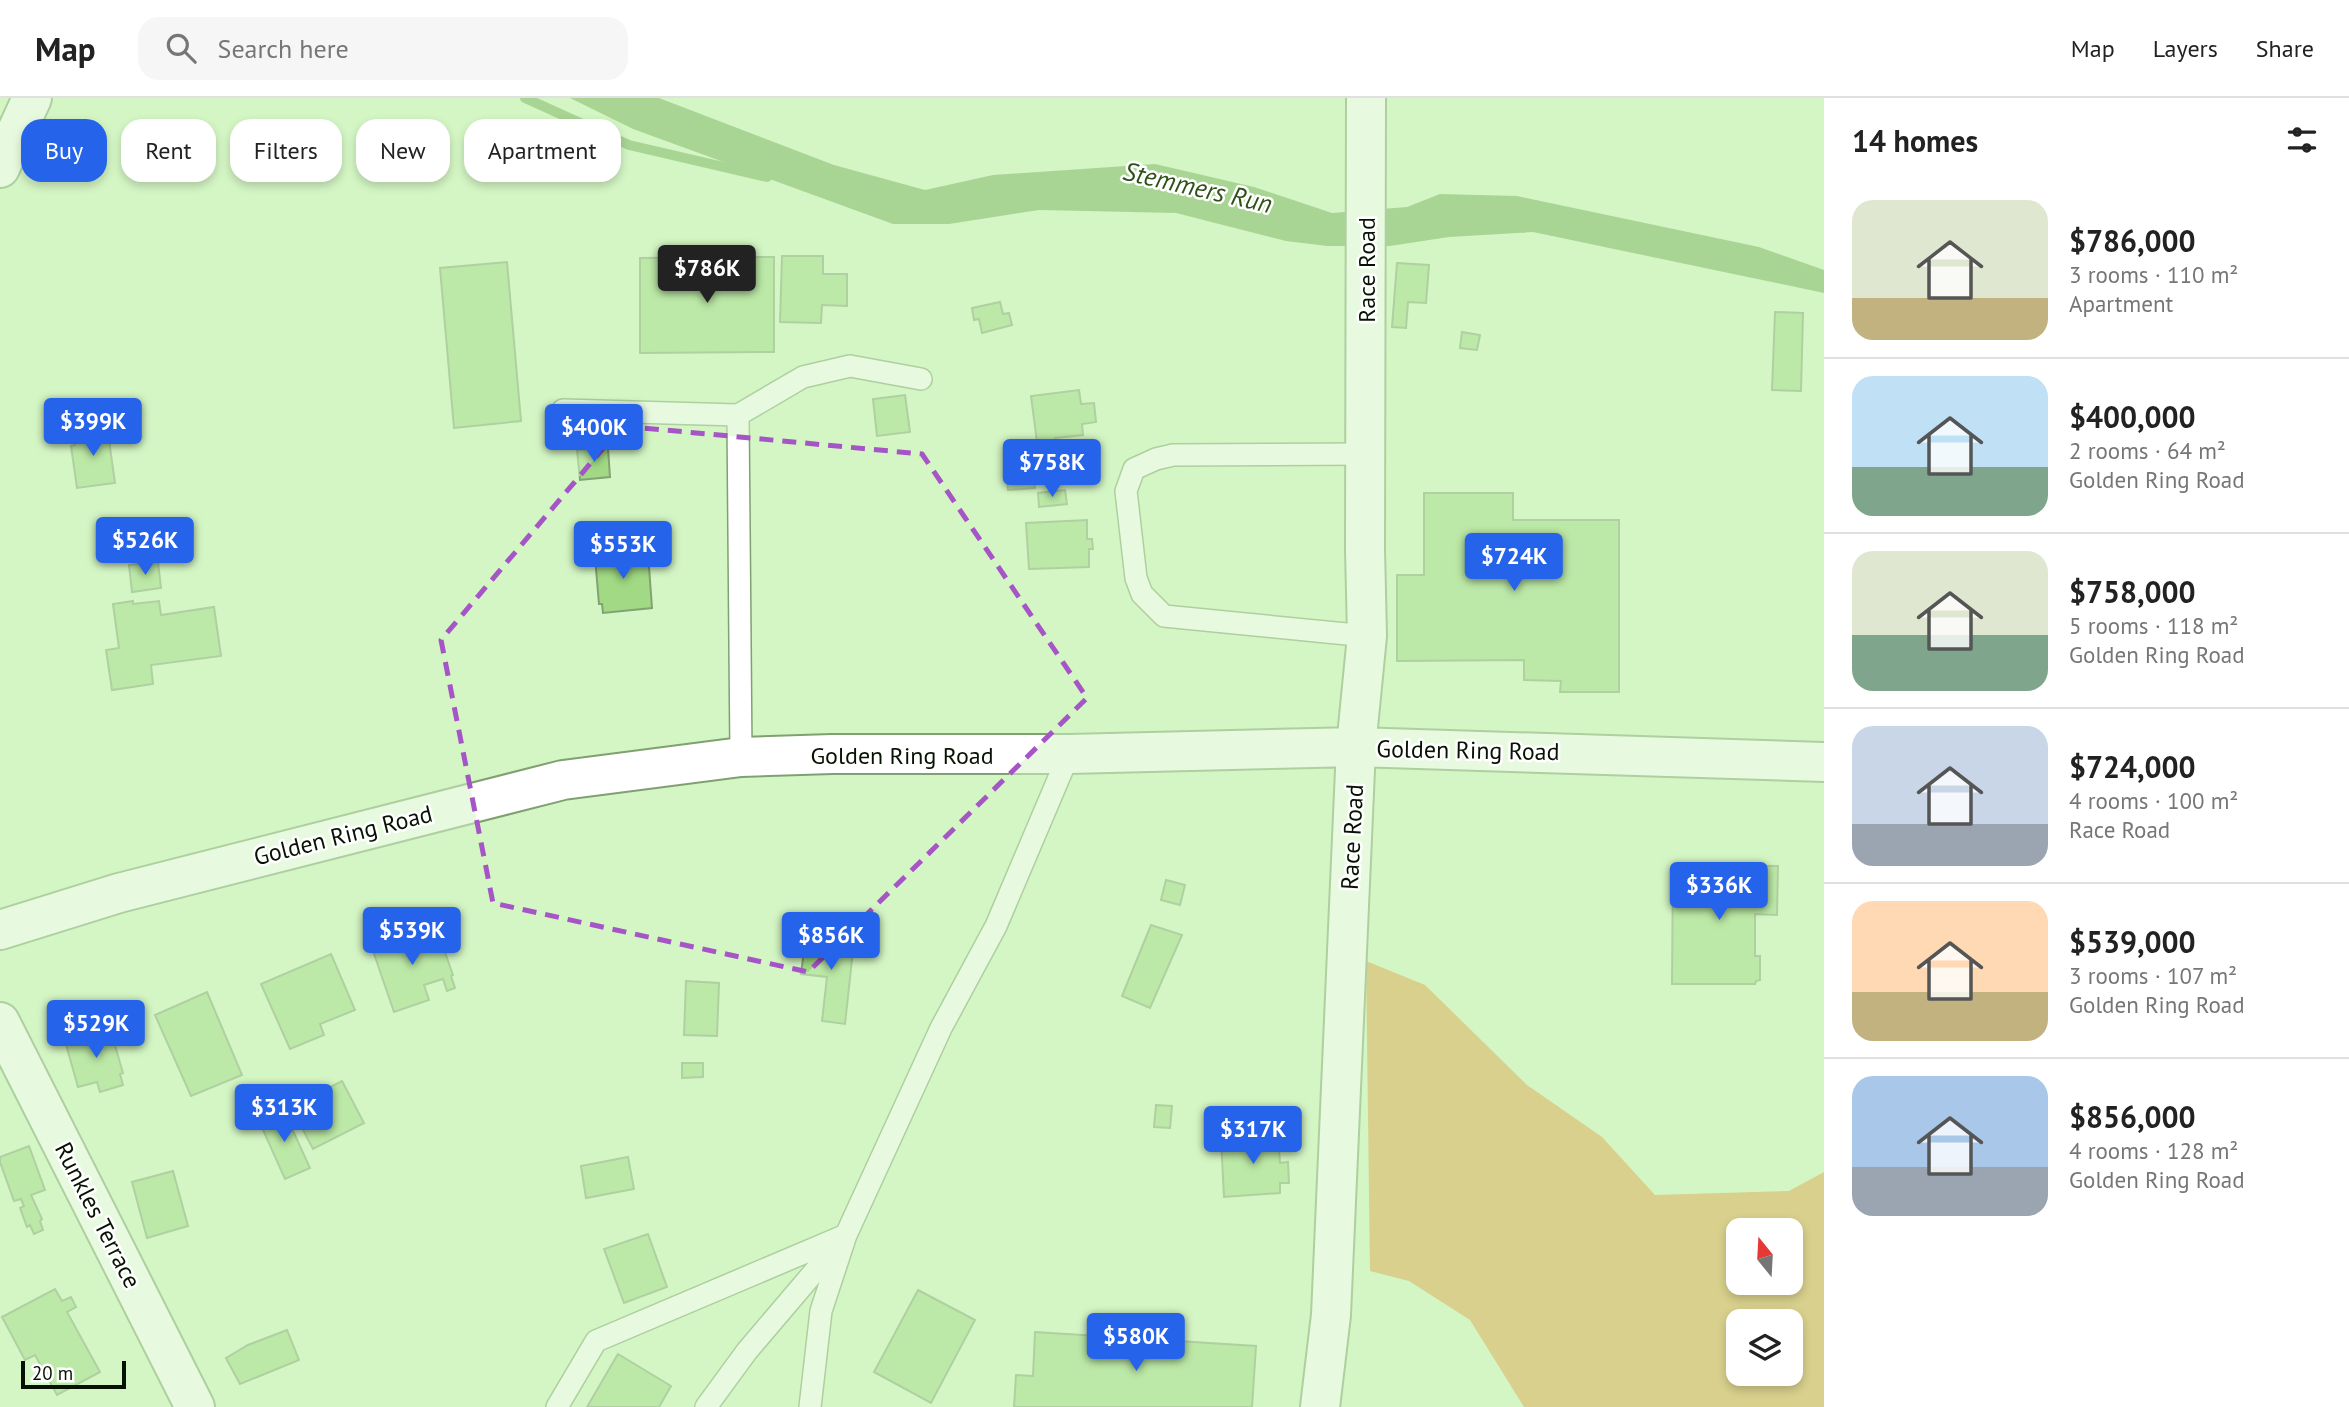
<!DOCTYPE html>
<html lang="en">
<head>
<meta charset="utf-8">
<style>
  body { margin:0; font-family:"PT Sans",sans-serif; background:#f6f6f6; color:#222; height:100vh; display:flex; flex-direction:column; font-size:26px; white-space:nowrap }
  * { box-sizing:border-box; margin:0 }
  p { font-size:23px; color:#767676 }
  .icon { flex:none; width:38px; height:38px; fill:none; stroke:currentColor; stroke-width:2; stroke-linecap:round; stroke-linejoin:round }
  .map { position:relative; flex:1; overflow:hidden }
  .details { display:flex; flex-direction:column; background:#fff; width:525px }
  .details>* { flex:none }
  .banner { position:absolute; left:21px; top:21px; width:665px; height:63px; display:flex; gap:14px }
  .needle { width:46px; rotate:342deg }
  .buttons { position:absolute; left:1726px; top:1120px; display:grid; gap:14px }
  .buttons a { display:grid; place-items:center; width:77px; height:77px; border-radius:14px; background:#fff; box-shadow:0 4px 10px #0003; font-size:35px }
  .scale { position:absolute; left:21px; bottom:18px; width:105px; box-sizing:border-box; padding-left:7px; border:4px solid #071203; border-top:0; font-size:19px; line-height:24px; white-space:nowrap; color:#071203; -webkit-text-stroke:5px #fff; paint-order:stroke }
  .price { position:absolute; translate:-50% -60px; padding:0 16px; border-radius:7px; background:#2563eb; color:#fff; font-size:23px; line-height:46px; filter:drop-shadow(0 2px 4px #0008) }
  .price::after { content:''; position:absolute; left:50%; top:42px; width:21px; height:16px; margin-left:-10px; background:inherit; clip-path:polygon(0 0,100% 0,50% 100%) }
  .price.selected { background:#222; color:#fff }
  ul { padding:0; list-style:none }
  li { display:flex; align-items:center; gap:21px; height:175px; padding:0 28px }
  li+li { border-top:2px solid #e0e0e0 }
  li span { display:grid; place-items:center; flex:none; width:196px; height:140px; border-radius:21px; color:#555 }
  li>.icon { margin-inline-start:auto }
  span .icon { width:84px; height:84px; fill:#fffc; stroke-width:1 }
  li b { font-size:30px }
  h2 { display:flex; justify-content:space-between; align-items:center; height:84px; padding:0 28px; font-size:30px }
  .tag { padding:0 24px; border-radius:21px; background:#fff; box-shadow:0 4px 10px #0003; font-size:24px; line-height:63px }
  .tag.selected { background:#2563eb; color:#fff }
  header { display:flex; align-items:center; gap:42px; box-sizing:border-box; height:98px; padding:0 35px; background:#fff; border-bottom:2px solid #e0e0e0 }
  header strong { font-size:33px }
  nav { display:flex; gap:38px; margin-inline-start:auto; font-size:24px }
  .search { width:490px; height:63px; background:#f6f6f6; display:flex; align-items:center; gap:18px; box-sizing:border-box; padding:0 24px; border-radius:21px; color:#767676; font-size:26px }
  main { display:flex; flex:1; min-height:0 }
  .map>svg:first-child { display:block }
  .forest { fill:#dda347; fill-rule:evenodd }
  .water { fill:#77ad5a }
  .lines { fill:none; stroke-linecap:round; stroke-linejoin:round }
  .stream { stroke:#77ad5a; stroke-width:10 }
  .building { fill:#a1d984; stroke:#83a274; stroke-width:2 }
  .service-casing { stroke:#81a072; stroke-width:24 }
  .minor-casing { stroke:#81a072; stroke-width:42 }
  .tertiary-casing { stroke:#81a072; stroke-width:42 }
  .service { stroke:#fff; stroke-width:21 }
  .minor { stroke:#fff; stroke-width:38 }
  .tertiary { stroke:#fff; stroke-width:38 }
  .marked { fill:none; stroke:#a655c6; stroke-width:5; stroke-dasharray:14 9; stroke-linejoin:round }
  .labels { text-anchor:middle; dominant-baseline:central; stroke-width:5; stroke-linejoin:round; paint-order:stroke }
  .street-label { font-size:24px; fill:#071203; stroke:#fff }
  .water-label { font-size:26px; font-style:italic; fill:#2d5118; stroke:#fff }
</style>
</head>
<body>
<header>
<strong>Map</strong>
<div class="search"><svg class="icon" aria-label="search" viewBox="0 0 24 24"><circle cx="10" cy="10" r="6"/><path d="M15 15l6 6"/></svg>Search here</div>
<nav><a>Map</a><a>Layers</a><a>Share</a></nav>
</header>
<main>
<div class="map">
<svg width="1824" height="1309" viewBox="0 0 1824 1309">
  <rect width="100%" height="100%" fill="#d4f6c4"/>
  <!-- forest -->
  <path class="forest" d="M1366 863 1425 887 1527 987 1602 1039 1655 1097 1789 1093 1824 1074V1309H1524L1470 1222 1409 1183 1370 1173ZM1738 1132H1790V1185H1738ZM1738 1223H1790V1276H1738Z"/>
  <!-- water -->
  <path class="water" d="M570 0H659L834 67 925 92 993 77 1155 66 1254 89 1332 115 1407 109 1440 96 1517 98 1759 149 1824 172V195L1533 134 1449 139 1390 148H1327L1286 143 1176 115 1039 112 949 126H893L633 31Z"/>
  <g class="lines">
    <!-- stream -->
    <path class="stream" d="M525 0 629 47 767 79"/>
  </g>
  <!-- building -->
  <path class="building" d="M782 158H823V176H847V208L822 207 821 225 780 224Z
    M774 159V254L640 255V160Z
    M507 164 521 323 454 330 440 170Z
    M1397 165 1429 167 1426 205 1408 204 1406 230 1392 229Z
    M1000 204 1003 216 1009 215 1012 227 982 235 979 221 974 222 972 210Z
    M1775 214 1803 215 1801 293 1772 292Z
    M1462 234 1480 237 1477 252 1460 250Z
    M1079 292 1081 306 1094 305 1096 324 1082 326 1083 337 1055 340 1056 349 1038 352 1031 298Z
    M905 297 910 334 877 338 873 301Z
    M107 328 115 385 77 390 71 348 75 347 73 333Z
    M608 350 610 379 580 382 577 352Z
    M1033 375 1035 390 1008 392 1007 378Z
    M1065 392 1067 406 1039 409 1038 395Z
    M1424 395H1513V422H1619V594H1560L1561 583 1524 582V562L1397 563V477H1424Z
    M1087 422V441H1092L1093 451H1089V469L1029 471 1026 425Z
    M612 448 613 458 648 455 652 510 603 515 602 506H599L595 459 598 458 597 450Z
    M158 464 161 490 132 494 129 467Z
    M133 503V506L159 503 161 517 214 509 221 558 151 567 153 586 112 592 106 552 119 550 113 506Z
    M1673 767 1778 768 1777 817 1755 816V858H1760V882L1756 883 1755 886H1672Z
    M1166 782 1185 787 1180 807 1161 802Z
    M1151 827 1182 837 1150 910 1122 898Z
    M436 829 453 877 451 878 455 890 447 893 443 881 424 887 429 902 394 914 371 847Z
    M806 837 854 843 845 926 822 923 827 879 801 876Z
    M331 856 355 912 320 926 324 937 290 951 261 886Z
    M686 883 719 885 717 938 684 937Z
    M207 894 242 977 191 998 155 917Z
    M110 930 123 975 120 976 123 987 100 994 97 984 78 989 65 943Z
    M682 965H703V979L682 980Z
    M342 983 364 1025 313 1051 291 1009Z
    M1156 1007 1172 1008 1170 1030 1154 1029Z
    M283 1011 310 1070 285 1081 259 1023Z
    M1278 1038 1280 1065 1288 1064 1289 1085H1280V1095L1224 1099 1221 1041Z
    M29 1048 45 1092 31 1097 42 1121 40 1123 43 1132 34 1136 30 1127 27 1129 20 1110 24 1108 21 1101 14 1103 0 1064V1059Z
    M628 1059 634 1091 586 1100 581 1068Z
    M173 1073 188 1128 147 1140 132 1084Z
    M648 1136 667 1189 624 1205 604 1151Z
    M55 1191 62 1203 71 1199 76 1209 67 1214 100 1274 57 1297 35 1257 25 1262 2 1219Z
    M918 1192 975 1222 931 1305 874 1274Z
    M287 1232 299 1262 240 1286 226 1260 248 1247Z
    M1035 1234 1256 1248 1252 1309H1014L1016 1277 1033 1278Z
    M618 1256 671 1288 659 1309H587Z"/>
  <g class="lines">
    <defs>
      <path id="service" d="M563 312 738 317 803 279 850 268 921 281
        M738 317 741 659
        M1367 356 1173 357 1156 361 1134 371 1126 393 1136 480 1142 496 1164 518 1367 538
        M557 1309 596 1243 846 1137
        M706 1309 747 1253 838 1146
        M810 1309 821 1213 846 1137 941 930 996 828 1069 656"/>
      <path id="minor" d="M0 832 119 795 563 682 741 659 832 656H1069L1356 649 1824 664
        M0 924 195 1309
        M1320 1309 1331 1217 1356 649 1367 538 1365 451 1366 0"/>
      <path id="tertiary" d="M0 70 32 0"/>
    </defs>
    <!-- service casing -->
    <use href="#service" class="service-casing"/>
    <!-- minor casing -->
    <use href="#minor" class="minor-casing"/>
    <!-- tertiary casing -->
    <use href="#tertiary" class="tertiary-casing"/>
    <!-- service -->
    <use href="#service" class="service"/>
    <!-- minor -->
    <use href="#minor" class="minor"/>
    <!-- tertiary -->
    <use href="#tertiary" class="tertiary"/>
  </g>
  <!-- marked area -->
  <path d="M0 0H1824V1309H0ZM622 328 922 356 1087 600 808 874 493 805 441 542Z" fill="#d4f6c4" fill-opacity=".55" fill-rule="evenodd"/>
  <path class="marked" d="M622 328 922 356 1087 600 808 874 493 805 441 542Z"/>
  <g class="labels">
    <!-- street labels -->
    <g class="street-label">
      <text transform="translate(1366 172) rotate(-90)">Race Road</text>
      <text transform="translate(1468 652) rotate(1)">Golden Ring Road</text>
      <text x="902" y="657">Golden Ring Road</text>
      <text transform="translate(343 737) rotate(-14)">Golden Ring Road</text>
      <text transform="translate(1352 739) rotate(-87)">Race Road</text>
      <text transform="translate(98 1117) rotate(63)">Runkles Terrace</text>
    </g>
    <!-- water labels -->
    <g class="water-label">
      <text transform="translate(1198 89) rotate(13)">Stemmers Run</text>
    </g>
  </g>
</svg>
<div class="buttons">
<a><svg class="needle" viewBox="-14 -14 28 28"><path d="M0-13l5 13h-10z" fill="#e53935"/><path d="M0 13l5-13h-10z" fill="#767676"/></svg></a>
<a><svg class="icon" aria-label="layers" viewBox="0 0 24 24"><path d="M12 4l9 5-9 5-9-5zM3 14l9 5 9-5"/></svg></a>
</div>
<div class="scale">20 m</div>
<b class="price selected" style="left:707px;top:207px">$786K</b>
<b class="price" style="left:93px;top:360px">$399K</b>
<b class="price" style="left:594px;top:366px">$400K</b>
<b class="price" style="left:1052px;top:401px">$758K</b>
<b class="price" style="left:145px;top:479px">$526K</b>
<b class="price" style="left:623px;top:483px">$553K</b>
<b class="price" style="left:1514px;top:495px">$724K</b>
<b class="price" style="left:1719px;top:824px">$336K</b>
<b class="price" style="left:412px;top:869px">$539K</b>
<b class="price" style="left:831px;top:874px">$856K</b>
<b class="price" style="left:96px;top:962px">$529K</b>
<b class="price" style="left:284px;top:1046px">$313K</b>
<b class="price" style="left:1253px;top:1068px">$317K</b>
<b class="price" style="left:1136px;top:1275px">$580K</b>
<div class="banner">
<a class="tag selected">Buy</a>
<a class="tag">Rent</a>
<a class="tag">Filters</a>
<a class="tag">New</a>
<a class="tag">Apartment</a>
</div>
</div>
<section class="details">
<h2>14 homes<svg class="icon" aria-label="filters" viewBox="0 0 24 24"><path d="M4 7h16M4 17h16"/><circle cx="9" cy="7" r="2"/><circle cx="15" cy="17" r="2"/></svg></h2>
<ul>
<li><span style="background:linear-gradient(#dfe7d0 70%,#c2b280 0)"><svg class="icon" aria-label="home" viewBox="0 0 24 24"><path d="M3 11l9-7 9 7M6 9v11h12V9"/></svg></span><div><b>$786,000</b><p>3 rooms · 110 m²</p><p>Apartment</p></div></li>
<li><span style="background:linear-gradient(#bfe0f5 65%,#7fa58c 0)"><svg class="icon" aria-label="home" viewBox="0 0 24 24"><path d="M3 11l9-7 9 7M6 9v11h12V9"/></svg></span><div><b>$400,000</b><p>2 rooms · 64 m²</p><p>Golden Ring Road</p></div></li>
<li><span style="background:linear-gradient(#dfe7d0 60%,#7fa58c 0)"><svg class="icon" aria-label="home" viewBox="0 0 24 24"><path d="M3 11l9-7 9 7M6 9v11h12V9"/></svg></span><div><b>$758,000</b><p>5 rooms · 118 m²</p><p>Golden Ring Road</p></div></li>
<li><span style="background:linear-gradient(#c9d6e8 70%,#9aa5b1 0)"><svg class="icon" aria-label="home" viewBox="0 0 24 24"><path d="M3 11l9-7 9 7M6 9v11h12V9"/></svg></span><div><b>$724,000</b><p>4 rooms · 100 m²</p><p>Race Road</p></div></li>
<li><span style="background:linear-gradient(#ffd9b3 65%,#c2b280 0)"><svg class="icon" aria-label="home" viewBox="0 0 24 24"><path d="M3 11l9-7 9 7M6 9v11h12V9"/></svg></span><div><b>$539,000</b><p>3 rooms · 107 m²</p><p>Golden Ring Road</p></div></li>
<li><span style="background:linear-gradient(#a9c7e8 65%,#9aa5b1 0)"><svg class="icon" aria-label="home" viewBox="0 0 24 24"><path d="M3 11l9-7 9 7M6 9v11h12V9"/></svg></span><div><b>$856,000</b><p>4 rooms · 128 m²</p><p>Golden Ring Road</p></div></li>
</ul>
</section>
</main>
</body>
</html>
